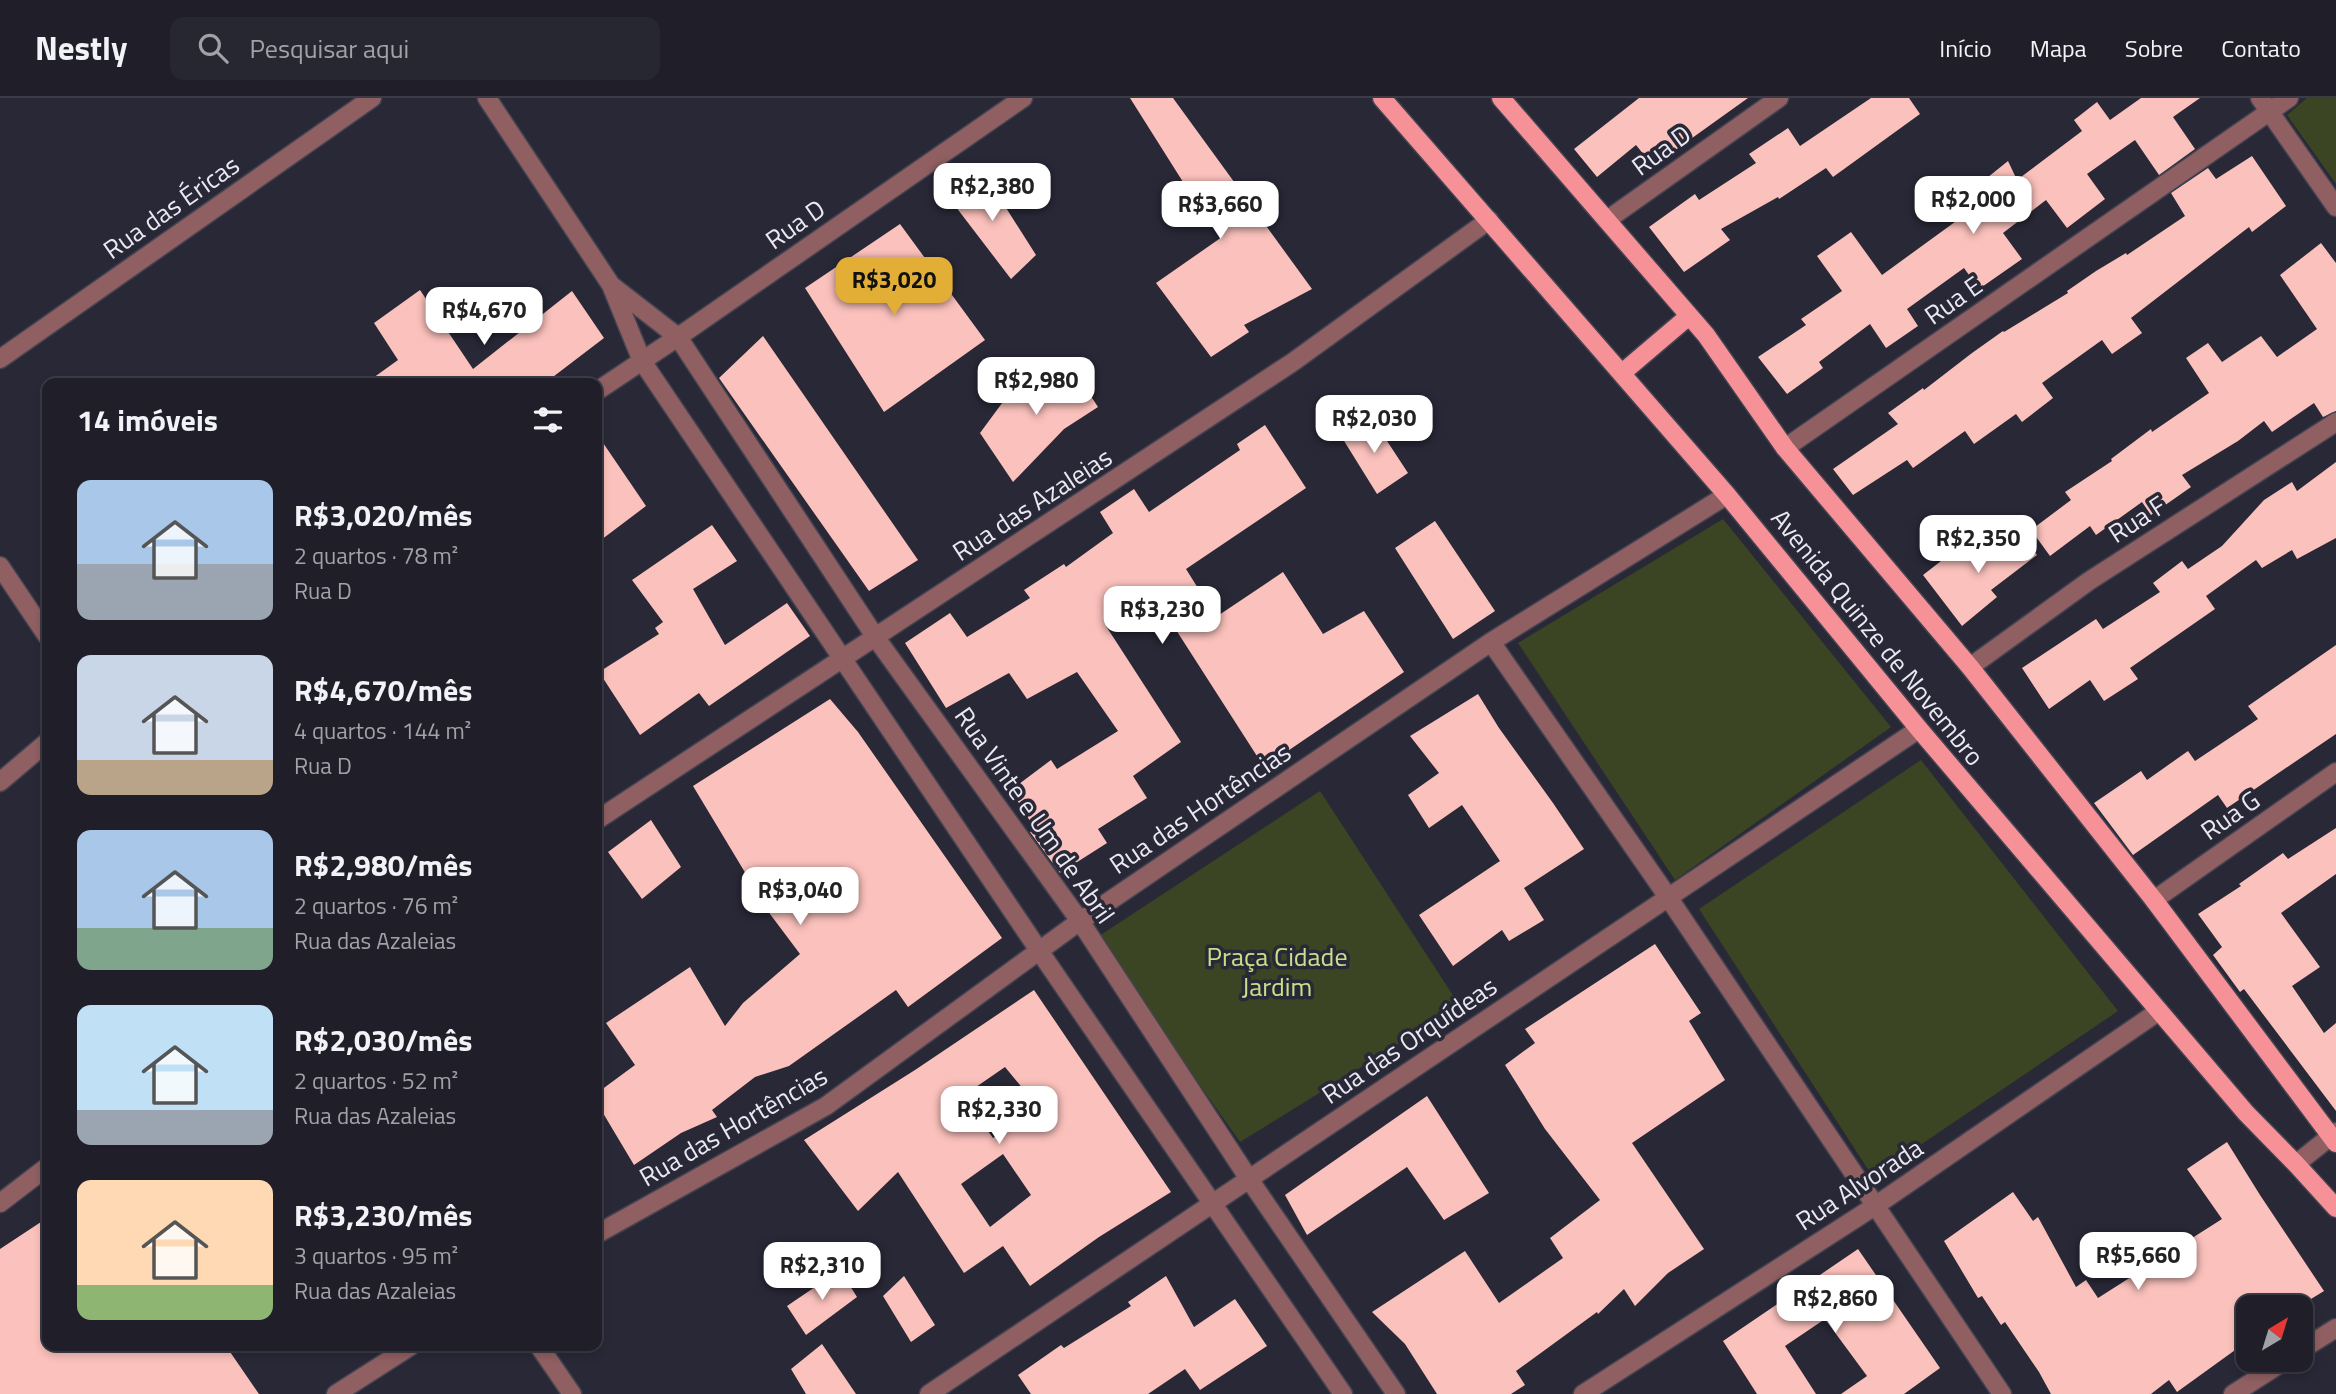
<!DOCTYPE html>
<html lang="pt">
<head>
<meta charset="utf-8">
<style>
  body { margin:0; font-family:"Titillium Web",sans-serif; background:#272731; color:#f1f3f6; height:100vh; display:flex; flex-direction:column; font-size:26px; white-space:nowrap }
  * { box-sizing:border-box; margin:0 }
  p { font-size:23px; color:#a1a2a8 }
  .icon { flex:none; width:38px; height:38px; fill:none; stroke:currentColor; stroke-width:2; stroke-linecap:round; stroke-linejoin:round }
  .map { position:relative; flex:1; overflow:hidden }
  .side { position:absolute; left:42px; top:280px; width:560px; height:973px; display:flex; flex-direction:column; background:#1f1e29; border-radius:14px; box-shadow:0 4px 10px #0003,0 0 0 2px #3c3c46 }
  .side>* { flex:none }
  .needle { width:46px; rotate:38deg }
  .controls { position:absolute; left:2236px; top:1197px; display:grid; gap:14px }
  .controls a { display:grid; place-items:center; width:77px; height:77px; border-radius:14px; background:#1f1e29; box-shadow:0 4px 10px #0003,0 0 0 2px #3c3c46; font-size:35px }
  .price { position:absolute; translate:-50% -60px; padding:0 16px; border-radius:14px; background:#fff; color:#222; font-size:23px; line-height:46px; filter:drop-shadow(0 2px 4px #0008) }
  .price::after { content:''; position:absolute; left:50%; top:42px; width:21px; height:16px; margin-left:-10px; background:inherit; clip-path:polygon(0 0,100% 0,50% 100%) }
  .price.on { background:#e3ae35; color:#111 }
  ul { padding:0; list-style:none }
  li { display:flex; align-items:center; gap:21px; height:175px; padding:0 35px }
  li span { display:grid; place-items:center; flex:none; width:196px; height:140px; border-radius:14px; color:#555 }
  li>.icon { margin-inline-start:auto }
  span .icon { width:84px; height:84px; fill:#fffc; stroke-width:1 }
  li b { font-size:30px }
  h2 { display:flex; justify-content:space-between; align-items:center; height:84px; padding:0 35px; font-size:30px }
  header { display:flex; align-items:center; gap:42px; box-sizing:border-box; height:98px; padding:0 35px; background:#1f1e29; border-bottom:2px solid #3c3c46 }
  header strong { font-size:33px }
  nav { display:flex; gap:38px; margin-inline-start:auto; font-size:24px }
  .search { width:490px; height:63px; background:#272731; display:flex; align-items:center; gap:18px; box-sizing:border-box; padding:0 24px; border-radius:14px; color:#a1a2a8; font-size:26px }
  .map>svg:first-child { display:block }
  .green { fill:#3c4523 }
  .building { fill:#fbc1bc; fill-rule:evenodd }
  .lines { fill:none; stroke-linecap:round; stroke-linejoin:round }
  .minor-casing { stroke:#444351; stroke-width:21 }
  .major-casing { stroke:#444351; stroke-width:21 }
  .minor { stroke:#905f61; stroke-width:18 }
  .major { stroke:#f79198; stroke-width:18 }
  .labels { text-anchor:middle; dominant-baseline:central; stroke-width:7; stroke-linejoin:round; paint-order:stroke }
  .street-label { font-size:26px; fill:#eae9f3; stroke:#292837 }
  .park-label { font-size:26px; fill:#c8e089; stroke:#292837 }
</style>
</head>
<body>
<header>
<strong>Nestly</strong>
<div class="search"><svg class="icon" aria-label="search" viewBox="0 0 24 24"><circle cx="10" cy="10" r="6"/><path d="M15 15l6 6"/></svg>Pesquisar aqui</div>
<nav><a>Início</a><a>Mapa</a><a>Sobre</a><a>Contato</a></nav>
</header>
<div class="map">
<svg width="2336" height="1296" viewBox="0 0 2336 1296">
  <rect width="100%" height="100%" fill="#292837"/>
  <!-- green -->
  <path class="green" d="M2307 0H2336V86L2287 17Z
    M1723 421 1891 629 1675 782 1518 545Z
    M1921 662 2118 913 1873 1079 1699 811Z
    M1320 693 1460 908 1240 1044 1096 840Z"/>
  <!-- building -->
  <path class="building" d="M1130 0H1173L1312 191 1244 227 1249 234 1211 259 1156 185 1222 139 1195 103Z
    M1639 0H1748L1653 68 1636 47 1597 79 1574 51Z
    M1871 0H1909L1920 16 1833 79 1826 70 1779 101 1778 99 1721 131 1730 142 1684 174 1649 129 1695 96 1699 102 1756 65 1749 56 1788 30 1800 48Z
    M2141 0H2200L2173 19 2195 51 2159 77 2135 42 2087 76 2105 101 2067 130 2046 102 2003 135 2022 161 1979 191 1964 170 1907 211 1918 228 1886 250 1870 226 1819 264 1823 270 1787 296 1758 259 1806 227 1801 221 1842 193 1817 158 1851 134 1882 177 1981 105 1972 92 2008 63 2017 82 2082 33 2074 22 2097 4 2110 22Z
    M2252 58 2286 108 2252 134 2249 129 2131 220 2142 235 2112 256 2102 242 2042 285 2053 300 2022 324 2016 316 1974 346 1965 333 1913 370 1907 362 1853 397 1833 371 1898 326 1888 315 1923 290 1924 292 1972 255 2003 233 2004 234 2068 195 2067 193 2096 173 2126 155 2127 157 2185 118 2171 95 2208 70 2216 81Z
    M982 72 1036 157 1011 181 946 96Z
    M900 126 985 242 884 314 805 190Z
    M2321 145 2336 165V313L2323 319 2314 305 2272 334 2264 323 2238 343 2182 377 2191 389 2151 417 2142 404 2096 437 2090 428 2050 458 2031 432 2071 402 2065 394 2112 363 2111 361 2151 331 2152 334 2209 295 2186 260 2208 245 2222 264 2261 238 2277 259 2317 231 2280 177Z
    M420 192 473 271 572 193 604 240 545 285H366L398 262 374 225Z
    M763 238 918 462 869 493 719 280Z
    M1065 259 1098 309 1064 331 1013 384 980 335 1008 297Z
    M1370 317 1408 375 1377 396 1341 338Z
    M1265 327 1306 390 1186 471 1216 519 1283 474 1323 536 1364 513 1404 574 1264 669 1153 496 1106 528 1181 644 1133 678 1147 700 1098 731 1107 745 1060 775 1030 734 1035 731 1011 692 1051 662 1057 671 1118 633 1077 574 1027 601 1009 575 946 610 905 545 950 515 967 539 1030 500 1024 492 1064 466 1066 469 1113 435 1100 414 1134 391 1149 414 1240 352 1237 346Z
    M597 336 646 408 597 445Z
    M2336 364V440L2297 461 2292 452 2262 470 2256 462 2206 498 2215 511 2130 570 2138 581 2104 603 2090 582 2049 611 2022 570 2096 521 2103 531 2160 494 2153 485 2182 463 2188 471 2222 448 2264 402 2292 384 2297 393Z
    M1435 423 1495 513 1453 541 1395 450Z
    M712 427 737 463 693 491 725 547 787 505 810 538 709 608 699 595 640 637 599 574 659 536 655 530 663 524 632 482Z
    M2017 430 2037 457 1991 492 1997 499 1962 528 1923 477 1959 449 1970 463Z
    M2336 547V636L2227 710 2218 697 2133 757 2094 705 2141 673 2147 682 2188 653 2195 663 2258 621 2248 608Z
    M1478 596 1499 630 1553 705 1584 751 1524 790 1544 822 1509 843 1502 832 1453 868 1419 817 1500 763 1462 707 1429 730 1408 697 1439 675 1410 638Z
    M830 601 858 634 1002 840 908 909 896 892 789 968 755 979 712 1012 717 1019 681 1035 634 1067 597 1005V995L635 967 606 925 690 869 725 928 743 905 800 856 770 816 693 688Z
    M651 722 681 769 642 801 608 754Z
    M2336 730V776L2281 815 2320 869 2292 888 2324 935 2336 925V1013L2244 891 2240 894 2213 857 2222 849 2198 816 2241 788 2239 786 2283 755 2288 761Z
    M1655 846 1701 915 1689 923 1725 982 1632 1045 1704 1151 1668 1175 1635 1208 1624 1191 1598 1216 1597 1214 1516 1273 1525 1287 1511 1296H1437L1405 1246 1372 1214 1465 1153 1499 1205 1563 1160 1550 1140 1600 1102 1545 1031 1505 967 1535 945 1525 931Z
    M1034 892 1171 1094 1099 1139 1030 1188 1003 1148 964 1175 898 1074 858 1113 804 1042 915 972ZM1005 969 1038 1009 993 1040 963 998ZM1003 1056 1031 1097 990 1129 961 1086Z
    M1427 998 1489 1095 1444 1122 1407 1069 1307 1137 1285 1097Z
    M2227 1044 2260 1097 2324 1193 2298 1209H2249V1242L2177 1294 2169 1282 2151 1296H2051L2039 1274 2005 1224 2001 1227 1982 1198 1978 1200 1944 1143 2013 1094 2033 1123 2038 1119 2076 1189 2086 1182 2098 1200 2222 1121 2187 1071Z
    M47 1120V1248H226L259 1296H0V1151Z
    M1858 1151 1940 1270 1904 1296H1841L1867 1278 1825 1221 1785 1248 1816 1296H1757L1723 1243Z
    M840 1172 857 1199 806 1237 787 1208Z
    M904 1178 935 1227 911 1244 883 1198Z
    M1166 1178 1194 1229 1235 1201 1267 1248 1200 1292 1185 1271 1148 1296H1031L1018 1277 1061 1247 1064 1250 1131 1208 1128 1204Z
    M822 1246 856 1296H806L791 1271Z"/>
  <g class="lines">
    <defs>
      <path id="minor" d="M487 0 611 187 642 263 1040 854 1343 1296
        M2260 0 2336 109
        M1607 122 1779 0
        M611 187 678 239 876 540 1080 823 1249 1081 1396 1296
        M0 261 372 0
        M597 293 678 239 1023 0
        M1785 350 2289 0
        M0 468 47 538
        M1491 544 1668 799 2002 1296
        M1970 569 2089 483 2336 324
        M0 684 47 644
        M597 722 1293 264 1489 122
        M2154 802 2336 674
        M2296 1066 2336 1034
        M0 1105 47 1069
        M597 1136 826 1008 1080 823 1491 544 1727 397
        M539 1248 572 1296
        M2301 1252 2336 1230
        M336 1296 411 1248
        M929 1296 1919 631
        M1583 1296 1875 1108 2159 913
        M2233 1296 2286 1262"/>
      <path id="major" d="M1382 0 1727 397 1919 631 2246 1015 2296 1066 2336 1110
        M1501 0 1706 237 1785 350 1970 569 2154 802 2336 1045
        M1622 275 1689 218"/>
    </defs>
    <!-- minor casing -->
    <use href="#minor" class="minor-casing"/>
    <!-- major casing -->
    <use href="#major" class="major-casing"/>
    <!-- minor -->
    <use href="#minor" class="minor"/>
    <!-- major -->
    <use href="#major" class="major"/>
  </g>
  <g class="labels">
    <!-- street labels -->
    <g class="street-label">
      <text transform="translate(1661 52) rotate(-36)">Rua D</text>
      <text transform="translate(171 109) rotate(-35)">Rua das Éricas</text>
      <text transform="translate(795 126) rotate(-35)">Rua D</text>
      <text transform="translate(1953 202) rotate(-35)">Rua E</text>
      <text transform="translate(1032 406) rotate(-33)">Rua das Azaleias</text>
      <text transform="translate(2137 421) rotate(-33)">Rua F</text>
      <text transform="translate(1878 539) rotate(51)">Avenida Quinze de Novembro</text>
      <text transform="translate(1200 710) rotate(-34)">Rua das Hortências</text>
      <text transform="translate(1035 717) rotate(55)">Rua Vinte e Um de Abril</text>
      <text transform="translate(2230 717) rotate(-35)">Rua G</text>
      <text transform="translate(1409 942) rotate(-34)">Rua das Orquídeas</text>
      <text transform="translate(733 1028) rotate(-30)">Rua das Hortências</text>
      <text transform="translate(1859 1086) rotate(-33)">Rua Alvorada</text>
    </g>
    <!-- park labels -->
    <g class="park-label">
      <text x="1277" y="858">Praça Cidade<tspan x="1277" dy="30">Jardim</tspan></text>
    </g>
  </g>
</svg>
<div class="controls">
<a><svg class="needle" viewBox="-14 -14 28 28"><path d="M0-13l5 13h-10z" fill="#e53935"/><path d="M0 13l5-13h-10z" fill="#a1a2a8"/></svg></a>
</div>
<b class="price" style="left:992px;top:125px">R$2,380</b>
<b class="price" style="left:1973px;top:138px">R$2,000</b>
<b class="price" style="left:1220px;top:143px">R$3,660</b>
<b class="price on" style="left:894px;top:219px">R$3,020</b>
<b class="price" style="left:484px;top:249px">R$4,670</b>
<b class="price" style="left:1036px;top:319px">R$2,980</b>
<b class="price" style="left:1374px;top:357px">R$2,030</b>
<b class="price" style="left:1978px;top:477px">R$2,350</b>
<b class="price" style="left:1162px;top:548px">R$3,230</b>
<b class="price" style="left:800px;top:829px">R$3,040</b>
<b class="price" style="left:999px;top:1048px">R$2,330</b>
<b class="price" style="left:2138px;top:1194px">R$5,660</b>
<b class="price" style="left:822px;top:1204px">R$2,310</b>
<b class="price" style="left:1835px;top:1237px">R$2,860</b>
<section class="side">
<h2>14 imóveis<svg class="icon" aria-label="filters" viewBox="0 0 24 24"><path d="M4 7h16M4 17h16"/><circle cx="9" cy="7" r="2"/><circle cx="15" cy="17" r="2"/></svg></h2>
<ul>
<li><span style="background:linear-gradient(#a9c7e8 60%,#9aa5b1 0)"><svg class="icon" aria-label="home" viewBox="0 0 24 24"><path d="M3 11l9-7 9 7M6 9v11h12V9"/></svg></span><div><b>R$3,020/mês</b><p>2 quartos · 78 m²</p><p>Rua D</p></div></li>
<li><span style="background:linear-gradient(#c9d6e8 75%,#b9a48a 0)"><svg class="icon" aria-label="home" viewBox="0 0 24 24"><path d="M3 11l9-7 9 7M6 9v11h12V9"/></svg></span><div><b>R$4,670/mês</b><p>4 quartos · 144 m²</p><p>Rua D</p></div></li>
<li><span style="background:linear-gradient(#a9c7e8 70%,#7fa58c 0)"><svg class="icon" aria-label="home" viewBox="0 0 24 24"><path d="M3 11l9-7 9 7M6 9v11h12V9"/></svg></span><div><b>R$2,980/mês</b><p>2 quartos · 76 m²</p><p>Rua das Azaleias</p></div></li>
<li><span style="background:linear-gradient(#bfe0f5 75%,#9aa5b1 0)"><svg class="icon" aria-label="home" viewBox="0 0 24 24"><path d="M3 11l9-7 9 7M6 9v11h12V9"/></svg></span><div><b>R$2,030/mês</b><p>2 quartos · 52 m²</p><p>Rua das Azaleias</p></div></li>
<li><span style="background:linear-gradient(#ffd9b3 75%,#8fb573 0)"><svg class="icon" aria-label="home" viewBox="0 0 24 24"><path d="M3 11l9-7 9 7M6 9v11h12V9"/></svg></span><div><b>R$3,230/mês</b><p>3 quartos · 95 m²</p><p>Rua das Azaleias</p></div></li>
</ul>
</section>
</div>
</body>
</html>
